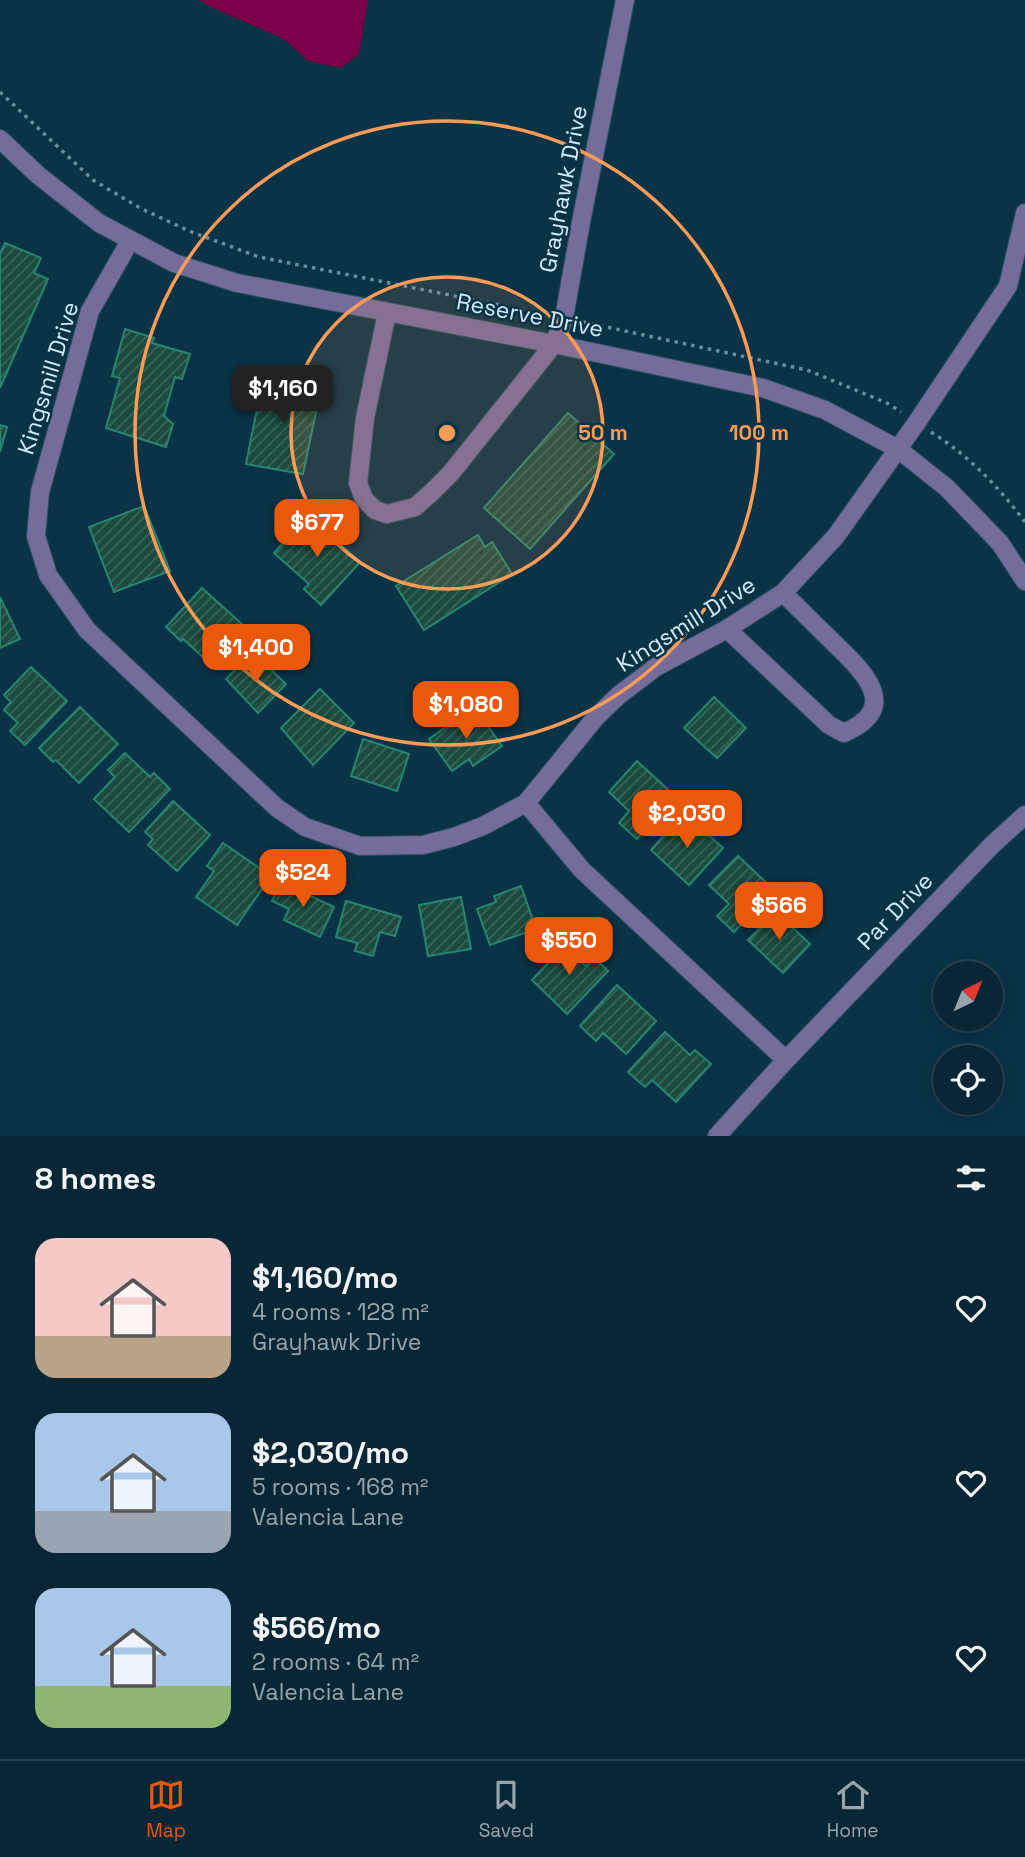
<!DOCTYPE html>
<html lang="en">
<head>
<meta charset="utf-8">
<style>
  body { margin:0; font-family:"Space Grotesk",sans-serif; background:#163241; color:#f1f3f6; height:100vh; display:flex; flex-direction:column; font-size:26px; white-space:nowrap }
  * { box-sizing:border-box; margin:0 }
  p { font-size:23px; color:#98a5ad }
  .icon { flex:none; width:38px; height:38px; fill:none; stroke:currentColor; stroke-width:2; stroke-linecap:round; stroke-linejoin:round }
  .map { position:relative; height:1136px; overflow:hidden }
  .details { display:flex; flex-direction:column; background:#082635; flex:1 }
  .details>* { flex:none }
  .needle { width:46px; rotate:43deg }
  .controls { position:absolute; left:933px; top:961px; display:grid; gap:14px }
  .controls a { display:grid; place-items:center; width:70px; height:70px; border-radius:50%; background:#082635; box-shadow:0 4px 18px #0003,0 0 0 2px #294350; font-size:35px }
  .price { position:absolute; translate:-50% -60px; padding:0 16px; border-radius:14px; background:#ea580c; color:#fff; font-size:23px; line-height:46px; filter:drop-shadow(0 2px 4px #0008) }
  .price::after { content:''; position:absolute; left:50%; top:42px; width:21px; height:16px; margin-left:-10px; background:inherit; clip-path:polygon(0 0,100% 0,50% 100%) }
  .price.current { background:#222; color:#fff }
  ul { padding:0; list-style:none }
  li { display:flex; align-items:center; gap:21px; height:175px; padding:0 35px }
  li span { display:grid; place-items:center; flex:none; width:196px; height:140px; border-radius:21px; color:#555 }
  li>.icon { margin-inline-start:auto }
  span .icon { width:84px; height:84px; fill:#fffc; stroke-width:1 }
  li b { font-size:30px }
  h2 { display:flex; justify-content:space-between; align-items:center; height:84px; padding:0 35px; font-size:30px }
  .tab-bar { display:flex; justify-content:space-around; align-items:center; height:98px; border-top:2px solid #294350; background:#082635; font-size:19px; color:#98a5ad }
  .tab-bar a { display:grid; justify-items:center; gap:4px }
  .tab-bar .current { color:#ea580c }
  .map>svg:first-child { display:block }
  .water { fill:#7b0048 }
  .building { fill:url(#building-hatch); stroke:#278670; stroke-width:2 }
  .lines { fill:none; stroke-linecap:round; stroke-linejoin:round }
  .minor-casing { stroke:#2a5164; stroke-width:20 }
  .path { stroke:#698c9e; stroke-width:3.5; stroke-dasharray:3.5 5; stroke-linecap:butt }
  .minor { stroke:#766c9a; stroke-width:18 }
  .ring { fill:none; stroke:#fd9c57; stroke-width:3.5 }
  .labels { text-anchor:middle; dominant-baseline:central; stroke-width:5; stroke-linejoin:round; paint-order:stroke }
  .street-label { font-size:23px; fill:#d0ecfd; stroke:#0a3347 }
  .centre { fill:#fd9c57; stroke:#0a3347; stroke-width:3.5 }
  .ring-label { font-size:21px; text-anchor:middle; font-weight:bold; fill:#fd9c57; stroke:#0a3347; stroke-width:5; stroke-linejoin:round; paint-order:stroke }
</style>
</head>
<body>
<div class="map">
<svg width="1025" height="1136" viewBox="0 0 1025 1136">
  <defs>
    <pattern id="building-hatch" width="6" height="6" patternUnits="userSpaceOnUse" patternTransform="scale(1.75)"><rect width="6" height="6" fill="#1b4b3f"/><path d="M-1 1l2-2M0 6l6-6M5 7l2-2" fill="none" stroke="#3b655c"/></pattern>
  </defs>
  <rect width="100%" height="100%" fill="#0a3347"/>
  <!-- water -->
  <path class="water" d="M200 0H368L359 54 341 68 308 61 284 39 209 6Z"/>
  <!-- building -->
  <path class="building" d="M5 243 41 258 34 273 48 279 0 388V254Z
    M125 329 154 338 152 343 190 354 182 379 175 377 164 416 173 424 166 447 106 428 120 378 112 376Z
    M264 374 321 388 303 474 246 464Z
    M568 413 614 454 530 549 484 508Z
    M0 425 7 427 0 452Z
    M144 506 170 571 114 592 89 527Z
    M308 515 360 562 321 605 304 589 309 584 274 553Z
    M478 535 485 547 492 542 512 574 424 630 396 586Z
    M202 588 242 624 224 644 232 651 216 669 183 639 181 641 166 627Z
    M0 597 20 639 0 648Z
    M259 658 286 684 258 713 226 679 240 665 246 671Z
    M31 667 67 701 25 745 10 731 18 723 4 710 11 702 4 695Z
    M320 689 354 723 313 765 281 728Z
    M714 697 746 728 717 758 684 728Z
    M80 707 118 744 79 783 56 760 53 762 39 748Z
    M474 707 502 746 473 766 469 759 452 771 429 739Z
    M363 739 409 754 397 791 351 776Z
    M125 753 150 777 154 773 170 789 129 832 94 799 115 777 108 770Z
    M637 761 676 797 637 839 619 823 629 811 609 792Z
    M173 801 210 835 177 871 148 845 153 839 145 832Z
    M680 817 691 827 695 823 723 848 689 885 651 850Z
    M223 843 271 876 237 925 196 897 214 871 207 866Z
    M738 856 774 890 734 932 717 916 729 904 709 885Z
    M281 882 334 907 320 937 284 920 289 909 272 901Z
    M521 886 536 929 490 945 477 909 496 902 494 896Z
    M461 897 471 949 428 956 419 905Z
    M346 901 401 917 395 936 380 932 373 956 355 951 357 943 336 937Z
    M776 912 810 944 783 973 748 940Z
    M570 940 586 955 580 961 586 966 594 957 608 971 567 1014 532 980Z
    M617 985 656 1021 626 1054 603 1033 596 1041 580 1026Z
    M665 1032 690 1055 695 1050 711 1064 676 1102 652 1080 645 1087 628 1072Z"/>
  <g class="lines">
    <defs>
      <path id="minor" d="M0 139 38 175 99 223 174 263 237 283 554 344 763 388 825 410 898 449 947 488 1000 543 1025 581
        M130 241 90 311 40 492 36 536 48 575 87 630 277 808 305 827 360 846 423 845 454 837 483 826 526 803 596 717 619 695 656 667 727 629 783 593 836 536 917 422 1008 286 1025 213
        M387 313 365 418 358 483 364 499 375 510 387 514 415 507 431 493 451 473 554 344 564 318 581 222 625 0
        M727 629 829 725 844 733C906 706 858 667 830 639 814 624 799 608 783 593
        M526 803 582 870 786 1060
        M717 1136 786 1060 992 845 1025 815"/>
    </defs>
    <!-- minor casing -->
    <use href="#minor" class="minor-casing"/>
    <!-- path -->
    <path class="path" d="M0 92 93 180 140 208 189 231 259 257 545 314
      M583 322 807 370 887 403 901 412
      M931 432C969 456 998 486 1025 522"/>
    <!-- minor -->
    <use href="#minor" class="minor"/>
  </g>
  <!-- distance rings -->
  <circle cx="447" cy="433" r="156" fill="#fd9c57" fill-opacity=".12"/>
  <g class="ring">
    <circle cx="447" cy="433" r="156"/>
    <circle cx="447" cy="433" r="312"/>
  </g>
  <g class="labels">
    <!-- street labels -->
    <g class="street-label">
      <text transform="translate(563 189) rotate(-79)">Grayhawk Drive</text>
      <text transform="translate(530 315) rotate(11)">Reserve Drive</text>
      <text transform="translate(48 378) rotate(-73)">Kingsmill Drive</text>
      <text transform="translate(686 624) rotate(-32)">Kingsmill Drive</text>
      <text transform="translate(895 911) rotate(-46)">Par Drive</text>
    </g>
  </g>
  <circle cx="447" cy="433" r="10" class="centre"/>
  <g class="ring-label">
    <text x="603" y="440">50 m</text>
    <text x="759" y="440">100 m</text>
  </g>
</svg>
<div class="controls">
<a><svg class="needle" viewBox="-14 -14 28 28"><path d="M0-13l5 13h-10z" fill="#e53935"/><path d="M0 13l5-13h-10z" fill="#98a5ad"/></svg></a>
<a><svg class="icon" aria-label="locate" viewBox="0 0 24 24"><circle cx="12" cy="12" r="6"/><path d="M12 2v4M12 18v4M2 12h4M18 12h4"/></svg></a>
</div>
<b class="price current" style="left:283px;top:425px">$1,160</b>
<b class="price" style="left:317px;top:559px">$677</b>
<b class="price" style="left:256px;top:684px">$1,400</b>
<b class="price" style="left:466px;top:741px">$1,080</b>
<b class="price" style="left:687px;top:850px">$2,030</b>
<b class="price" style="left:303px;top:909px">$524</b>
<b class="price" style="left:779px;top:942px">$566</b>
<b class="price" style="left:569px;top:977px">$550</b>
</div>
<section class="details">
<h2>8 homes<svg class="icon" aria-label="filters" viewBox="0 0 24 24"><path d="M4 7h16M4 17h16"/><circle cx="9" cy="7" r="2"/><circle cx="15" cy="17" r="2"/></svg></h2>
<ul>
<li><span style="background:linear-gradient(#f6c9c9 70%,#b9a48a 0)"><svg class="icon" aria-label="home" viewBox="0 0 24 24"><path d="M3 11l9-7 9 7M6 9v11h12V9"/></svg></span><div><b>$1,160/mo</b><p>4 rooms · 128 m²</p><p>Grayhawk Drive</p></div><svg class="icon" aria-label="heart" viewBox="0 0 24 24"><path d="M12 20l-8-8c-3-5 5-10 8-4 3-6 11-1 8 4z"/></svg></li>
<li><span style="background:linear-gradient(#a9c7e8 70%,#9aa5b1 0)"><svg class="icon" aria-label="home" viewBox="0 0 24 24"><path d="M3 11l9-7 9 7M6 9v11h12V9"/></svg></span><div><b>$2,030/mo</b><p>5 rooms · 168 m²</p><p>Valencia Lane</p></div><svg class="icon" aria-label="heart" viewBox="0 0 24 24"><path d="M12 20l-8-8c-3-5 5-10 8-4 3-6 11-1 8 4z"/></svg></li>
<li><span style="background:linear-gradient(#a9c7e8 70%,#8fb573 0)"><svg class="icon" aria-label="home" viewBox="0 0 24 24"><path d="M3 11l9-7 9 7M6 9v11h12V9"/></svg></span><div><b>$566/mo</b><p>2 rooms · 64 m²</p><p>Valencia Lane</p></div><svg class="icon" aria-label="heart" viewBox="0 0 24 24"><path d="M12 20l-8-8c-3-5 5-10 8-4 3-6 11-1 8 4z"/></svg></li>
</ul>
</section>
<nav class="tab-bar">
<a class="current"><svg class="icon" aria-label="map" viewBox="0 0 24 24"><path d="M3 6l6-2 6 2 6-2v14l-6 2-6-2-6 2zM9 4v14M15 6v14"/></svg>Map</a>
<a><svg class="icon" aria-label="saved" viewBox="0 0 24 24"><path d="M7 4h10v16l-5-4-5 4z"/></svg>Saved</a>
<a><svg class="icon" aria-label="home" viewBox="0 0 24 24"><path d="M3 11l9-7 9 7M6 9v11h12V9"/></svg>Home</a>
</nav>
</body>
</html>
